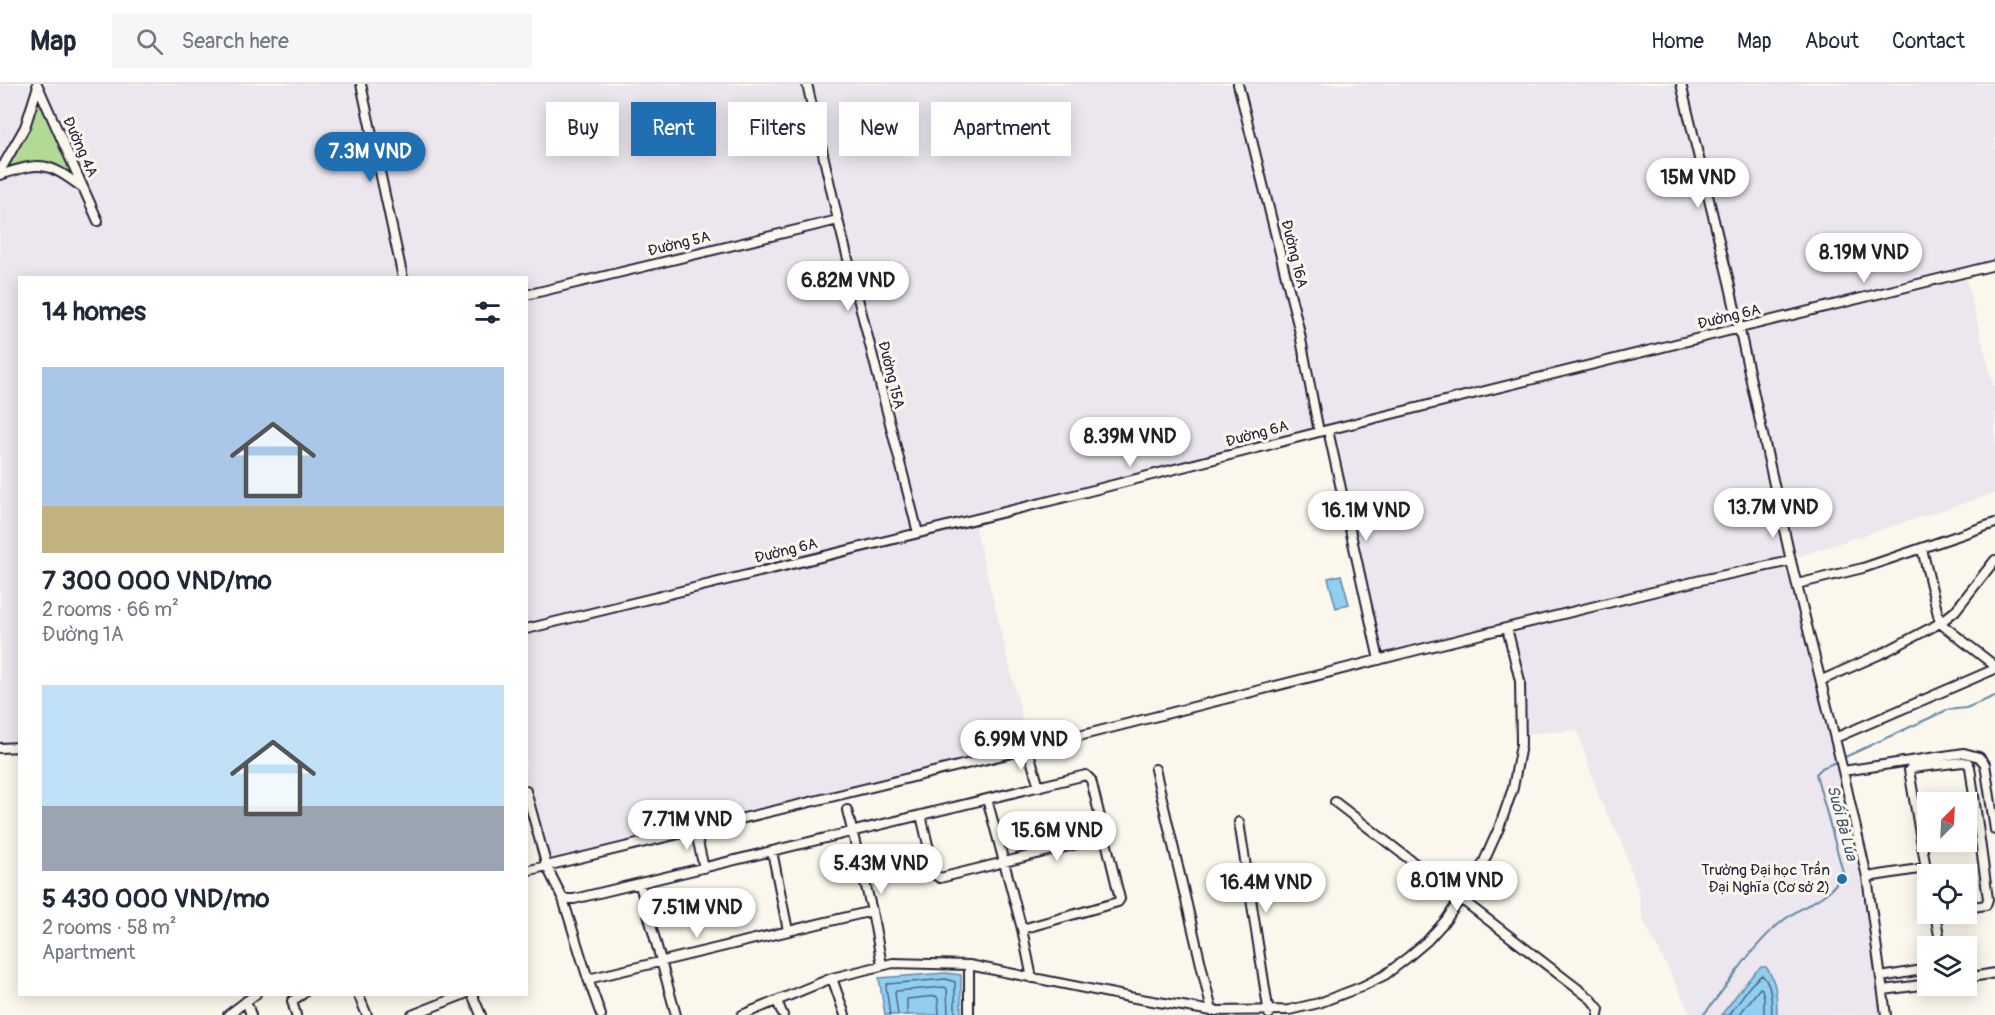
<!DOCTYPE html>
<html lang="en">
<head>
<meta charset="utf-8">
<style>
  body { margin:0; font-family:Pangolin,sans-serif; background:#f6f6f7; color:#1f2937; height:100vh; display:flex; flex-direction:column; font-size:22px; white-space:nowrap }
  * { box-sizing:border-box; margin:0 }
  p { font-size:20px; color:#747a83 }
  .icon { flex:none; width:33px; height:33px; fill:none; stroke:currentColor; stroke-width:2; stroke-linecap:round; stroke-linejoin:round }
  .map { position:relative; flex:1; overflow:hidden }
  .details { position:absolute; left:18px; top:192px; width:510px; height:720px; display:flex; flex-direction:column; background:#fff; border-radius:0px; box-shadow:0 3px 15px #0003 }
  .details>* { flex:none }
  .guide { position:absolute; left:546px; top:18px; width:570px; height:54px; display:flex; gap:12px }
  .needle { width:39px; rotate:24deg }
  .tools { position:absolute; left:1917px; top:708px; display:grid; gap:12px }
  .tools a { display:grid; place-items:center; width:60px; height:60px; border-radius:0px; background:#fff; box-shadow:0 3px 15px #0003; font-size:30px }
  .price { position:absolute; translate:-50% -51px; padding:0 14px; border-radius:21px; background:#fff; color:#222; font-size:20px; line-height:39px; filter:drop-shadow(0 2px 3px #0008) }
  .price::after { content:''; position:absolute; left:50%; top:36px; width:18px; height:14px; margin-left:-9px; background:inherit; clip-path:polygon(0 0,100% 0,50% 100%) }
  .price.on { background:#1f6fb2; color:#fff }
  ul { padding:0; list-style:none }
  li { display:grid; align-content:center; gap:12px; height:318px; padding:0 24px }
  li span { display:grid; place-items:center; height:186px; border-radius:0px; color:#555 }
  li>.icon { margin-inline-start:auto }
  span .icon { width:108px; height:108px; fill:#fffc; stroke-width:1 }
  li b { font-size:26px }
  h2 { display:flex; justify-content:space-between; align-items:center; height:72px; padding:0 24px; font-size:26px }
  .pill { padding:0 21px; border-radius:0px; background:#fff; box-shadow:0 3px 15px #0003; font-size:21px; line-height:54px }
  .pill.on { background:#1f6fb2; color:#fff }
  header { display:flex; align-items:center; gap:36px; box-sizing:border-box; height:84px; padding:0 30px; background:#fff; border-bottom:2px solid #e0e1e3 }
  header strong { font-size:28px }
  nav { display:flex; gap:33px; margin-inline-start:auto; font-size:21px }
  .search { width:420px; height:54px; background:#f6f6f7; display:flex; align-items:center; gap:15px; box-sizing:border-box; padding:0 21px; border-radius:0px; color:#747a83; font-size:22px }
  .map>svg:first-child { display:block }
  .built { fill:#ece6ee }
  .green { fill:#b2d995; stroke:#6a7e68; stroke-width:1.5 }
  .water { fill:#91cff1; stroke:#658aa8; stroke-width:1.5 }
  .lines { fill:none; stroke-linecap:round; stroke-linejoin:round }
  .shore { stroke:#4e6784; stroke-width:1.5 }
  .stream { stroke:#658aa8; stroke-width:2 }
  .minor-casing { stroke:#22223b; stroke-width:12 }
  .minor { stroke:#fbf7ec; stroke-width:8 }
  .poi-dot { fill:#1f6fb2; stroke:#fbf7ec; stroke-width:2 }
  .labels { text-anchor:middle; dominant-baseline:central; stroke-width:6; stroke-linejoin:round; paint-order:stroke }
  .street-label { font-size:15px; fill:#22223b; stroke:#fbf7ec }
  .poi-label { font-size:15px; fill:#22223b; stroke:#fbf7ec; text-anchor:end }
  .water-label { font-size:16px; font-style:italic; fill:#435672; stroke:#fbf7ec }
</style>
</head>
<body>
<header>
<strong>Map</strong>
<div class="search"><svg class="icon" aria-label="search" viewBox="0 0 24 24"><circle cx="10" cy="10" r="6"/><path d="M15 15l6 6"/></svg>Search here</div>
<nav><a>Home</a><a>Map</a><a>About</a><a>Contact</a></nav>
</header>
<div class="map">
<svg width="1995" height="931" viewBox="0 0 1995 931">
  <rect width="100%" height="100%" fill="#fbf7ec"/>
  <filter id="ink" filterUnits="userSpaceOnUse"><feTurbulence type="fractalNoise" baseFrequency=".0167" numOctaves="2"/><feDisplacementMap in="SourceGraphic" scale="12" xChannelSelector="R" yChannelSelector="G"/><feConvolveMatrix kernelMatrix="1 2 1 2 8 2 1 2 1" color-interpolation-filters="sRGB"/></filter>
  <g filter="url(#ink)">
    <!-- built -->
    <path class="built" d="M0 0H1995V185L1965 191 1995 308V409L1793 474 1381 572 1330 342 974 438 1029 662 548 779 526 697V194H20V660L0 661Z
      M1789 480 1819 597 1864 793 1883 931H1691L1643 835 1638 806 1621 756 1600 716 1577 646 1524 650 1510 546 1702 499Z"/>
    <!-- green -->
    <path class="green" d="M39 10 78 97C48 77 38 75 3 87L27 44Z"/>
    <!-- water -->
    <path class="water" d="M1341 491 1349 520 1336 524 1328 494Z
      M1761 883H1766C1777 898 1777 913 1777 931H1721C1735 915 1745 896 1761 883Z
      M946 889 961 891V931H885L879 894Z"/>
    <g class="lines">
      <!-- shore -->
      <path class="shore" d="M890 931 886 903 887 900 946 895 955 898V931
        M898 931 895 909 896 907 945 903 947 905 948 931
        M907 931V915L936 912 938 915 939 931
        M1729 931C1740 918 1748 900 1762 891 1773 902 1771 917 1772 931
        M1739 931 1760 904 1762 905 1764 913V931"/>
      <!-- stream -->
      <path class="stream" d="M1843 674 1947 626 1966 624 1995 612
        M1703 931C1729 901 1749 865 1780 839 1800 821 1832 815 1843 788L1816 690 1822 684 1838 677"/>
      <defs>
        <path id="minor" d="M37 0 98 137
          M361 0 403 194
          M807 0 838 136 918 449
          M1238 0 1299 245 1319 348
          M1681 0 1729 198 1791 477 1843 687 1867 793 1886 931
          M0 87 25 43 38 2
          M0 91C43 77 47 78 83 104
          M526 211 838 136
          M1328 346 1379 576
          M1922 465 1940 539 1995 582
          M1797 500 1863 484 1995 439
          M526 545 1074 411 1319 348 1995 181
          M1822 596 1885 568 1940 539 1955 527 1995 476
          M1835 654 1995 585
          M0 664 20 663
          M1028 665 1039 703
          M1155 685 1212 927
          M1843 687 1964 669 1979 673 1985 680 1995 746
          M526 707 547 783 563 815H574L1086 691 1091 696 1120 815 1118 818 1022 845
          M987 715 1022 845 1032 894
          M1335 718 1591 915 1599 925 1598 931
          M847 726 872 827 882 881
          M921 731 935 791 940 794 1105 753
          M1239 738 1269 930
          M695 745 704 784
          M772 767 788 847
          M526 787 1028 665 1421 565 1701 496 1791 477
          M1867 793 1925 784
          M1928 796 1909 686 1912 684 1963 678 1968 679 1970 683 1988 815 1986 821 1966 824
          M640 801 676 931
          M563 815 588 895
          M1935 830 1941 862
          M1881 893 1928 885
          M832 894 845 931
          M1966 894 1995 889
          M1884 906 1928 900
          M358 910 367 931
          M472 910 481 931
          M246 917 251 931
          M777 917 783 931
          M228 931 256 910
          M296 931 292 917 303 910
          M412 931 465 910
          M601 931 588 895 872 827
          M742 931 832 894 893 879 969 881 1129 913 1212 927 1289 926 1319 919 1361 903 1385 891 1407 874 1427 857 1446 836 1481 784 1499 744 1513 704 1521 661 1520 597 1507 544
          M969 931V881"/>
      </defs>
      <!-- minor casing -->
      <use href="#minor" class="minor-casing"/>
      <!-- minor -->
      <use href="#minor" class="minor"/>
    </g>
  </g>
  <!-- markers -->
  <circle class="poi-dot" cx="1842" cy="795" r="6"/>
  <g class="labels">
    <!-- street labels -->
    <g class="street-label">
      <text transform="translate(80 63) rotate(66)">Đường 4A</text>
      <text transform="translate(679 160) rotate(-14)">Đường 5A</text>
      <text transform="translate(1294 170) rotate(76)">Đường 16A</text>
      <text transform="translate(1729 233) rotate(-14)">Đường 6A</text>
      <text transform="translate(891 291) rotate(76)">Đường 15A</text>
      <text transform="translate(1257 350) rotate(-15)">Đường 6A</text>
      <text transform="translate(786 467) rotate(-14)">Đường 6A</text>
    </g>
    <!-- poi labels -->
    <g class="poi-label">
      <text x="1830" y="786">Trường Đại học Trần<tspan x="1830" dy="17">Đại Nghĩa (Cơ sở 2)</tspan></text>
    </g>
    <!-- water labels -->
    <g class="water-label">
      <text transform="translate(1842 739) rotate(75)">Suối Bà Lúa</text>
    </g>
  </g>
</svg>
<div class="tools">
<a><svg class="needle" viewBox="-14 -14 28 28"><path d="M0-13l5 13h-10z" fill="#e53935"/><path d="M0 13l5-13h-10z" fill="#747a83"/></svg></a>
<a><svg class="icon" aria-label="locate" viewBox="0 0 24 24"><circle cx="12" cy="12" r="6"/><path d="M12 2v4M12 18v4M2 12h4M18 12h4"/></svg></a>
<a><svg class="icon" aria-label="layers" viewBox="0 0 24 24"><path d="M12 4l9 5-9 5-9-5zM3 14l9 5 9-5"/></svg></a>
</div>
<b class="price on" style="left:370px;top:99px">7.3M VND</b>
<b class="price" style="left:1698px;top:125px">15M VND</b>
<b class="price" style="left:1864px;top:200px">8.19M VND</b>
<b class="price" style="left:848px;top:228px">6.82M VND</b>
<b class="price" style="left:1130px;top:384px">8.39M VND</b>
<b class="price" style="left:1773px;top:455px">13.7M VND</b>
<b class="price" style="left:1366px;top:458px">16.1M VND</b>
<b class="price" style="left:1021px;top:687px">6.99M VND</b>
<b class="price" style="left:687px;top:767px">7.71M VND</b>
<b class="price" style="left:1057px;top:778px">15.6M VND</b>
<b class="price" style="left:881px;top:811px">5.43M VND</b>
<b class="price" style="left:1457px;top:828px">8.01M VND</b>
<b class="price" style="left:1266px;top:830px">16.4M VND</b>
<b class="price" style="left:697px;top:855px">7.51M VND</b>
<div class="guide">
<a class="pill">Buy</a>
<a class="pill on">Rent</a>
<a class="pill">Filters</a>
<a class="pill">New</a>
<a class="pill">Apartment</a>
</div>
<section class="details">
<h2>14 homes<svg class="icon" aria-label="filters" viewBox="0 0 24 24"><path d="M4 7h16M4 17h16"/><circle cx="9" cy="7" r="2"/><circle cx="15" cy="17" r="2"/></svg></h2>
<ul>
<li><span style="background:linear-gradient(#a9c7e8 75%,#c2b280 0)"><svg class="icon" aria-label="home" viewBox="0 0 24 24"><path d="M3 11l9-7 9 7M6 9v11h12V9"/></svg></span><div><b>7 300 000 VND/mo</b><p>2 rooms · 66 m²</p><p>Đường 1A</p></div></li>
<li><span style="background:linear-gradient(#bfe0f5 65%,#9aa5b1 0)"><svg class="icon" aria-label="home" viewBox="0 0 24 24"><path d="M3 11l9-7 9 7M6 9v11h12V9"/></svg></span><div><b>5 430 000 VND/mo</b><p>2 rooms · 58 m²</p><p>Apartment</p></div></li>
</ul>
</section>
</div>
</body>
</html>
